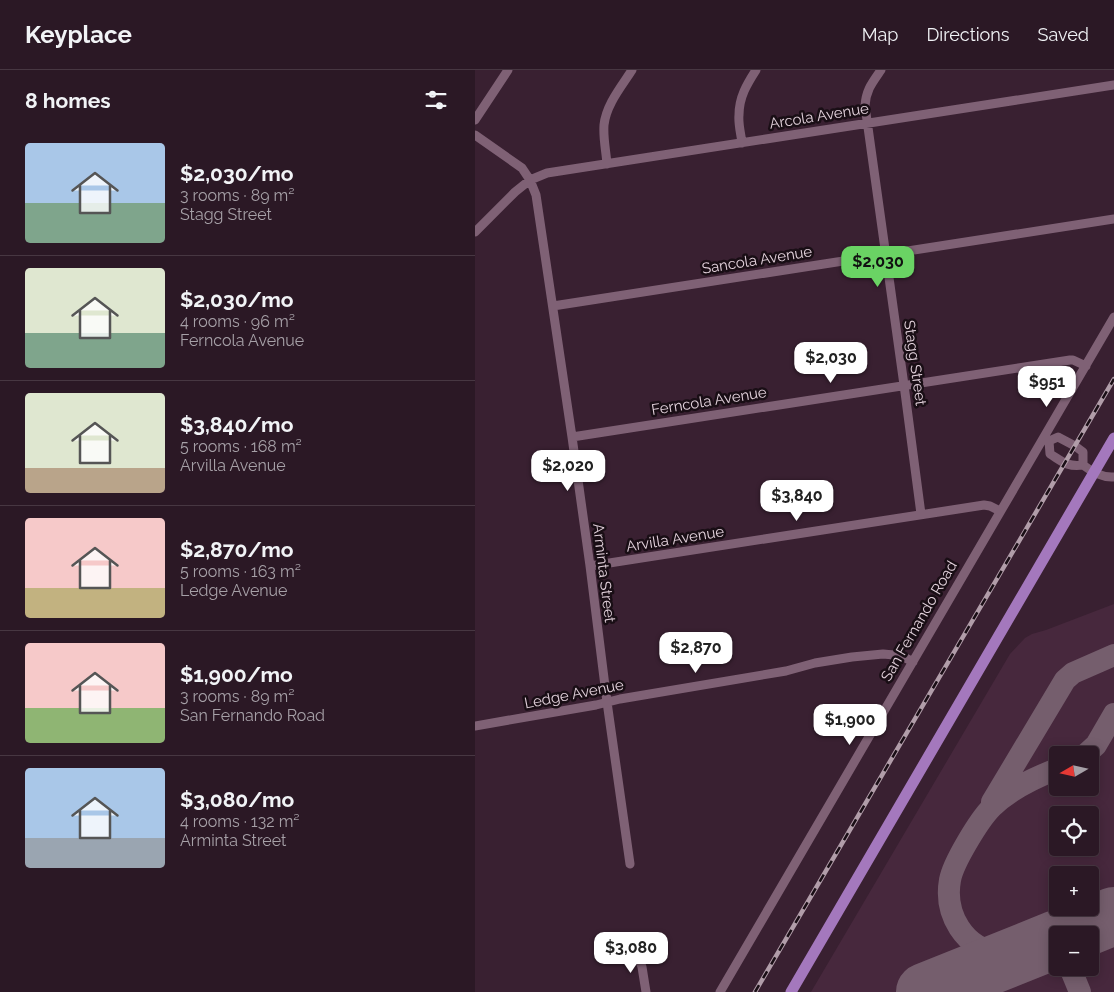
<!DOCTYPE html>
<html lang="en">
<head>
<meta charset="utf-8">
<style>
  body { margin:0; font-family:Raleway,sans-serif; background:#372532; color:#f1f3f6; height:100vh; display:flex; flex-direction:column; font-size:19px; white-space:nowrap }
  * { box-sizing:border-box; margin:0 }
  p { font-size:16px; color:#a6a0a7 }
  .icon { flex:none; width:28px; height:28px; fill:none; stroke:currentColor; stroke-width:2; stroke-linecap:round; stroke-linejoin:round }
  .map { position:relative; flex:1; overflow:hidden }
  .details { display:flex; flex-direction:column; background:#2b1825; width:475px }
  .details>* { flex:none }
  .needle { width:32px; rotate:261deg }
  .controls { position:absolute; left:574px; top:676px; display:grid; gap:10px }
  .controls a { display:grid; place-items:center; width:50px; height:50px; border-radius:5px; background:#2b1825; box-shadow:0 2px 12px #0003,0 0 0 1px #473742; font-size:25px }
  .price { position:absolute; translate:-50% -42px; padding:0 11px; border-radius:10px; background:#fff; color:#222; font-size:16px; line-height:32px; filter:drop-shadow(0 1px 2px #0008) }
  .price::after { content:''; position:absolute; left:50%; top:30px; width:15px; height:11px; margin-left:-8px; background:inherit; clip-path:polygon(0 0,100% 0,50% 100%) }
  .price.selected { background:#6ad364; color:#111 }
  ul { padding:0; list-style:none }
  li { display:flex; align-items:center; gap:15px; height:125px; padding:0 25px }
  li+li { border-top:1px solid #473742 }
  li span { display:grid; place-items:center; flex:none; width:140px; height:100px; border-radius:5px; color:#555 }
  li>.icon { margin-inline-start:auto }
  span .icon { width:60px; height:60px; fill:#fffc; stroke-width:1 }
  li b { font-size:21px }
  h2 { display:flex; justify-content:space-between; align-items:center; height:60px; padding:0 25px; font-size:21px }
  header { display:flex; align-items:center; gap:30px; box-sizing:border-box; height:70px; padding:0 25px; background:#2b1825; border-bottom:1px solid #473742 }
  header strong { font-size:24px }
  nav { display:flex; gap:28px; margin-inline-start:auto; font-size:18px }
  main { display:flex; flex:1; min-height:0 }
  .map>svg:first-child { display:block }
  .built { fill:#47283d; fill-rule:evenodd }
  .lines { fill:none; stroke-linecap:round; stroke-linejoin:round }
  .taxiway { stroke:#755e6d; stroke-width:22 }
  .runway { stroke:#755e6d; stroke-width:58 }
  .minor { stroke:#7f6175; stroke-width:9 }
  .major { stroke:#a478bd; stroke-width:11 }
  .rail-casing { stroke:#b19da9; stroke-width:4.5 }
  .rail { stroke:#190e15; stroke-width:2.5; stroke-dasharray:8; stroke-linecap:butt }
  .labels { text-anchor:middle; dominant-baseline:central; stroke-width:5; stroke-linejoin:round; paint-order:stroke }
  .street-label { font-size:15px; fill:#e3d2dc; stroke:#190e15 }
</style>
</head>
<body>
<header>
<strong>Keyplace</strong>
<nav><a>Map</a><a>Directions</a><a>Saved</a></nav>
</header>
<main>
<section class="details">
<h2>8 homes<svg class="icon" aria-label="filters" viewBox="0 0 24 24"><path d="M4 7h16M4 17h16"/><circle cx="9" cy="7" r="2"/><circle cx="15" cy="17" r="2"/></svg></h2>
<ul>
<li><span style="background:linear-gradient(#a9c7e8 60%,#7fa58c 0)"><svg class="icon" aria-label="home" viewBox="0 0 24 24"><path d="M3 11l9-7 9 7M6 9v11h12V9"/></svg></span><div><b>$2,030/mo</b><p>3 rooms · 89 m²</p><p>Stagg Street</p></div></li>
<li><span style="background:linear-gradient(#dfe7d0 65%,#7fa58c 0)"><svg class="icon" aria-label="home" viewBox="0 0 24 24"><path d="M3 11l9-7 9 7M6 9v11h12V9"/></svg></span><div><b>$2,030/mo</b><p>4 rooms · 96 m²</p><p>Ferncola Avenue</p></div></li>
<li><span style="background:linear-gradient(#dfe7d0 75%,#b9a48a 0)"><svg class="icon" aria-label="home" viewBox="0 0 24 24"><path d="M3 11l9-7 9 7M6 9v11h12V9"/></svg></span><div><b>$3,840/mo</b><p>5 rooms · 168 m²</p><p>Arvilla Avenue</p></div></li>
<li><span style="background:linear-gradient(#f6c9c9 70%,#c2b280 0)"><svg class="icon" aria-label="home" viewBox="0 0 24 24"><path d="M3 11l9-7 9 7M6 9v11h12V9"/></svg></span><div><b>$2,870/mo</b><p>5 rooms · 163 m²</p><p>Ledge Avenue</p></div></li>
<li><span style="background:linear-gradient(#f6c9c9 65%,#8fb573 0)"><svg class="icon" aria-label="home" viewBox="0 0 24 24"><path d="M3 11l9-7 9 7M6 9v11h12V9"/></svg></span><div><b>$1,900/mo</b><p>3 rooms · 89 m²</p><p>San Fernando Road</p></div></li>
<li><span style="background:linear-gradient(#a9c7e8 70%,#9aa5b1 0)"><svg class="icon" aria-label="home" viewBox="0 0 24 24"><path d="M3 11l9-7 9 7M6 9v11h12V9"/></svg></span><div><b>$3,080/mo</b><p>4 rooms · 132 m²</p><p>Arminta Street</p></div></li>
</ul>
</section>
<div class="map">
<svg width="639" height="922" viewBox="0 0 639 922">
  <rect width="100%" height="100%" fill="#392031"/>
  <!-- built -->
  <path class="built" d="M639 534V922H336L535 584 550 568 557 564 571 560ZM582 685H615V718H582ZM582 745H615V778H582ZM582 805H615V838H582ZM582 865H615V898H582Z"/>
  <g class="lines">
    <!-- taxiway -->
    <path class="taxiway" d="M610 685 621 675 639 644
      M517 732 590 610 598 603 639 585
      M608 865 620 854
      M556 880C546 882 536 884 525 883 489 879 469 844 475 810 478 793 504 750 517 737 535 719 559 708 582 699
      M596 898V900L605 922
      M499 922C506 906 522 895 537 887"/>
    <!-- runway -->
    <path class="runway" d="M592 865 639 846
      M450 922 582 869"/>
    <!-- minor -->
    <path class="minor" d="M406 0C397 13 391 20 390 36L429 315 446 444
      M0 50 33 0
      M0 65 47 98 55 110 61 125 97 367 115 496 132 632 155 794
      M267 73C266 64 263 54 264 45 264 27 272 14 281 0
      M132 94C131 81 128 68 129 55 131 35 146 17 157 0
      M0 162 40 122 55 110 72 103 639 15
      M78 236 639 149
      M97 367 595 290H598L611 296
      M574 371 575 384C588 392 592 397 608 395 617 402 627 408 639 407
      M574 371 583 367 600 376 608 382V395
      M115 496 509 435 515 436 525 441
      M0 656 121 635 145 629 311 601 340 593 377 587 408 584 419 585 427 586 438 592
      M161 880 167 897 171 922
      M245 922 639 247"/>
    <!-- major -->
    <path class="major" d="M316 922 639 368"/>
    <defs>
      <path id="rail" d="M280 922 639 309"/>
    </defs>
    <!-- rail casing -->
    <use href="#rail" class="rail-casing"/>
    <!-- rail -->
    <use href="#rail" class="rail"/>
  </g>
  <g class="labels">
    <!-- street labels -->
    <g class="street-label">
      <text transform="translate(344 46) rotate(-9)">Arcola Avenue</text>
      <text transform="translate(282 190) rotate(-9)">Sancola Avenue</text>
      <text transform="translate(440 293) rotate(82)">Stagg Street</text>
      <text transform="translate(234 331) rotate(-9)">Ferncola Avenue</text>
      <text transform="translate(200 469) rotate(-9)">Arvilla Avenue</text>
      <text transform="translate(129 503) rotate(83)">Arminta Street</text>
      <text transform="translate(444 551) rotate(-60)">San Fernando Road</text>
      <text transform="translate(99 624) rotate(-11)">Ledge Avenue</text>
    </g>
  </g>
</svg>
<div class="controls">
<a><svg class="needle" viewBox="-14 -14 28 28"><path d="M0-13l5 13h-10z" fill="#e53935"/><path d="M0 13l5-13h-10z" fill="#a6a0a7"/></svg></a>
<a><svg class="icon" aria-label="locate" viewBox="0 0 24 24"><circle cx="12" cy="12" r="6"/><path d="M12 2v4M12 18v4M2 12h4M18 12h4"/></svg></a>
<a>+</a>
<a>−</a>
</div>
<b class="price selected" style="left:403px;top:218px">$2,030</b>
<b class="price" style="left:356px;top:314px">$2,030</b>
<b class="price" style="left:572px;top:338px">$951</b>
<b class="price" style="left:93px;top:422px">$2,020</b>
<b class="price" style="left:322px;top:452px">$3,840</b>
<b class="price" style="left:221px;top:604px">$2,870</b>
<b class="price" style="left:375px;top:676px">$1,900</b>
<b class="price" style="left:156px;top:904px">$3,080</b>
</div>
</main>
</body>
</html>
